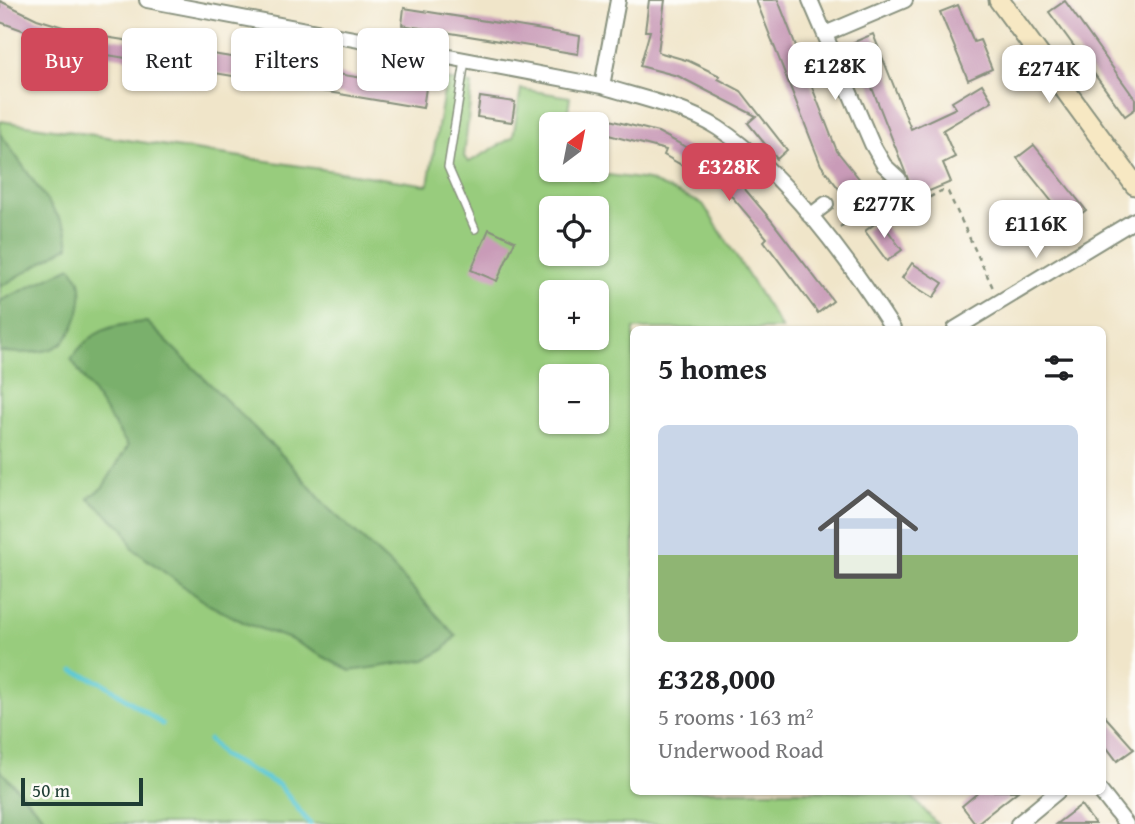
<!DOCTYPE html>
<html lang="en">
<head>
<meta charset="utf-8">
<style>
  body { margin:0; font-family:"Gentium Book Plus",serif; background:#f6f6f6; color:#202124; height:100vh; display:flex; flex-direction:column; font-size:26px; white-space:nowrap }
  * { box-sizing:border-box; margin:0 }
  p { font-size:23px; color:#757577 }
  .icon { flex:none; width:38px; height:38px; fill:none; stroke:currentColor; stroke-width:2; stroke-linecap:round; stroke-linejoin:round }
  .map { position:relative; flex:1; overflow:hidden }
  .sheet { position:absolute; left:630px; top:326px; width:476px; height:469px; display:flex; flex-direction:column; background:#fff; border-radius:10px; box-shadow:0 2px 5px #0004 }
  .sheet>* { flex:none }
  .top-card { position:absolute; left:21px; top:28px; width:504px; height:63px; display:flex; gap:14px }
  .needle { width:46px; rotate:32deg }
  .buttons { position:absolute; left:539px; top:112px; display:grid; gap:14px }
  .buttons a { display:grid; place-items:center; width:70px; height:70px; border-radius:10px; background:#fff; box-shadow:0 2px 5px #0004; font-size:35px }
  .scale { position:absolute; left:21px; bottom:18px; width:122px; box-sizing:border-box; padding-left:7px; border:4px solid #1f3d34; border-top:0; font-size:19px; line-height:24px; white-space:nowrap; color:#1f3d34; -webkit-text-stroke:5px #fdfcf7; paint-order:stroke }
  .price { position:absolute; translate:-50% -60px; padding:0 16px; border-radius:14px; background:#fff; color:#222; font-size:23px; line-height:46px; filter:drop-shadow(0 2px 4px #0008) }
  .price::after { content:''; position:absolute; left:50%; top:42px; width:21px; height:16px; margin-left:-10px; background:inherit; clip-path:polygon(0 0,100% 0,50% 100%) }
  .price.current { background:#d1495b; color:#fff }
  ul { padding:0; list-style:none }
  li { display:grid; align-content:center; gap:14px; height:371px; padding:0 28px }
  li+li { border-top:2px solid #e0e0e0 }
  li span { display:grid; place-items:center; height:217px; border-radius:10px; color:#555 }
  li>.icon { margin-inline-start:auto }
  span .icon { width:126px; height:126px; fill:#fffc; stroke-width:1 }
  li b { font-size:30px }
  h2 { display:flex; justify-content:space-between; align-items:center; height:84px; padding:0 28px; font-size:30px }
  .pill { padding:0 24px; border-radius:10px; background:#fff; box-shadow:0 2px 5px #0004; font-size:24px; line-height:63px }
  .pill.current { background:#d1495b; color:#fff }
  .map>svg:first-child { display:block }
  .green { fill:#98cc7d; stroke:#5c8458; stroke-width:2; fill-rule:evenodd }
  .forest { fill:#7ab06c; stroke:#4c7650; stroke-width:2 }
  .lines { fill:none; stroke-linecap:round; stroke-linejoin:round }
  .stream { stroke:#5dc9d6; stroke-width:5 }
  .building { fill:#c99bb8 }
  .service-casing { stroke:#88917e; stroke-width:10 }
  .minor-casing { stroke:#88917e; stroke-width:18 }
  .secondary-casing { stroke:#88917e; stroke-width:23 }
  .path { stroke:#88917e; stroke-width:2.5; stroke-dasharray:5 5; stroke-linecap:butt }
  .service { stroke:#fff; stroke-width:7 }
  .minor { stroke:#fff; stroke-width:14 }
  .secondary { stroke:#f7e8c3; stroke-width:19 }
</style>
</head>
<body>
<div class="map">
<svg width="1135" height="824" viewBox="0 0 1135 824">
  <rect width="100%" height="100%" fill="#fdfcf7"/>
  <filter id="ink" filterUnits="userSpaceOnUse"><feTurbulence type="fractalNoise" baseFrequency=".0143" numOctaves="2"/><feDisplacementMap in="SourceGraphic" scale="14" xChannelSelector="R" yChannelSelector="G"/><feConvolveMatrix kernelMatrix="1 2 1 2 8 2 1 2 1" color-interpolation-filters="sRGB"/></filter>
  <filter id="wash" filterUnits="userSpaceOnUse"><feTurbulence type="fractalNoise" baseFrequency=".00686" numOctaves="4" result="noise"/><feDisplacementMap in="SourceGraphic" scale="28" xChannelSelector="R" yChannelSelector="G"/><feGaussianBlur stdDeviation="1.57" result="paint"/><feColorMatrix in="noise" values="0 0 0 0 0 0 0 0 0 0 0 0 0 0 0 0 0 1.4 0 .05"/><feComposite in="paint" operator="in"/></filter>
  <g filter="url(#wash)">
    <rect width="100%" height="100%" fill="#f0e5c9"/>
    <!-- green -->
    <path class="green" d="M446 80 472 84 464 157 469 162 513 137 521 89 570 97 566 124H551V170H586L593 181 608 175 648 180 703 204 782 329H634V791H907L937 824H0V287L69 246 66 228 0 133V121L428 185ZM551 208H597V254H551ZM551 292H597V338H551ZM551 376H597V422H551Z"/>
    <!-- forest -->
    <path class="forest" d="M0 133 66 228 69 246 0 287Z
      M71 267C73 271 79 277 80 281 85 303 74 342 51 349 35 354 16 353 0 352V301Z
      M147 322 289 462 328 508 391 565 456 636 442 651 425 660 350 671 290 639 247 624 209 605 133 549 124 529 88 498 103 487 128 446 71 359C91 330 112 324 147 322Z
      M0 770 50 824H0Z"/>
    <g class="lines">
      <!-- stream -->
      <path class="stream" d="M74 671 105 684 162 724
        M209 740 223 756 279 785 310 824"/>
    </g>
    <g id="blocks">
      <!-- building -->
      <path class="building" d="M649 0H665L658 52 689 61 720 76 718 79 741 91 787 150 777 159 748 123 756 116 678 76 640 66 650 31H645Z
        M756 0H778L837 151 869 191 851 205 821 165Z
        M0 1 37 19 86 34 426 88 423 108 78 50 0 22Z
        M1065 1 1135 99V109L1125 116 1049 12Z
        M958 5 974 42 980 40 992 69 968 80 940 12Z
        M404 8 580 36 578 54 402 25Z
        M873 34 911 129 956 108 952 102 982 84 992 101 943 130 955 157 943 163 951 182 915 197 854 42Z
        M480 97 515 102 512 122 477 117Z
        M597 117 658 132 714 162 738 181 771 220 833 301 818 313 764 241 767 238 728 192 695 166 692 171 664 155 666 150 597 132Z
        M1034 145 1086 210 1069 223 1017 158Z
        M880 220 902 250 887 261 865 231Z
        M489 229 515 241 497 281 471 270Z
        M912 263 943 283 933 298 902 278Z
        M1102 713 1134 749 1117 761 1102 741Z
        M980 791H1018L976 824 962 806Z
        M1081 805 1095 824H1056Z"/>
    </g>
  </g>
  <g filter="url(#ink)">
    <use href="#blocks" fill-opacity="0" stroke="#88917e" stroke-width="2"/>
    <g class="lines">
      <defs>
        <path id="service" d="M465 61 448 167 475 229"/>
        <path id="minor" d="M147 0 602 86C640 98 685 107 718 128 784 171 851 263 893 329
          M810 0 872 144 884 165 899 179
          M825 34 905 0
          M602 86 618 0
          M810 216 826 204
          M955 329 1135 220
          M1100 791 1126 824
          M1018 824 1058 791"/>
        <path id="secondary" d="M999 0 1135 185"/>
      </defs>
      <!-- service casing -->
      <use href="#service" class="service-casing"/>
      <!-- minor casing -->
      <use href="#minor" class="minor-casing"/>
      <!-- secondary casing -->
      <use href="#secondary" class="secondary-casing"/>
      <!-- path -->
      <path class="path" d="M902 195 921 202 941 191 948 192 994 290
        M840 227 893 192"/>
      <!-- service -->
      <use href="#service" class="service"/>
      <!-- minor -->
      <use href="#minor" class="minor"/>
      <!-- secondary -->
      <use href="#secondary" class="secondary"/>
    </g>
  </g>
</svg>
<div class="buttons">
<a><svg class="needle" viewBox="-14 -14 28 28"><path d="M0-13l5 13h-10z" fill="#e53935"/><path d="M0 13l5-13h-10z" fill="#757577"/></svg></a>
<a><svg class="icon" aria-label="locate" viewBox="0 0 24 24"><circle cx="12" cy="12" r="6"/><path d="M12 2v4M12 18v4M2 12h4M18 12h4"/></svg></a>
<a>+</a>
<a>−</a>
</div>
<div class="scale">50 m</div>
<b class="price" style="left:835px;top:102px">£128K</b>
<b class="price" style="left:1049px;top:105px">£274K</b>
<b class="price current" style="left:729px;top:203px">£328K</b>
<b class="price" style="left:884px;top:240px">£277K</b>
<b class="price" style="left:1036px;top:260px">£116K</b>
<div class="top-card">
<a class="pill current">Buy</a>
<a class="pill">Rent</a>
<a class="pill">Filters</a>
<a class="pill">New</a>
</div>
<section class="sheet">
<h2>5 homes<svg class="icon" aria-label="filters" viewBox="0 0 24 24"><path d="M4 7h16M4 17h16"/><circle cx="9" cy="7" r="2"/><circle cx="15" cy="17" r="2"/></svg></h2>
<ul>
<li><span style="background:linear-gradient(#c9d6e8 60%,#8fb573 0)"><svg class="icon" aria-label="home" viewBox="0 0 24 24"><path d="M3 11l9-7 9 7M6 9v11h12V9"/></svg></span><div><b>£328,000</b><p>5 rooms · 163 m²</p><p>Underwood Road</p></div></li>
</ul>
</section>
</div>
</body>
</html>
